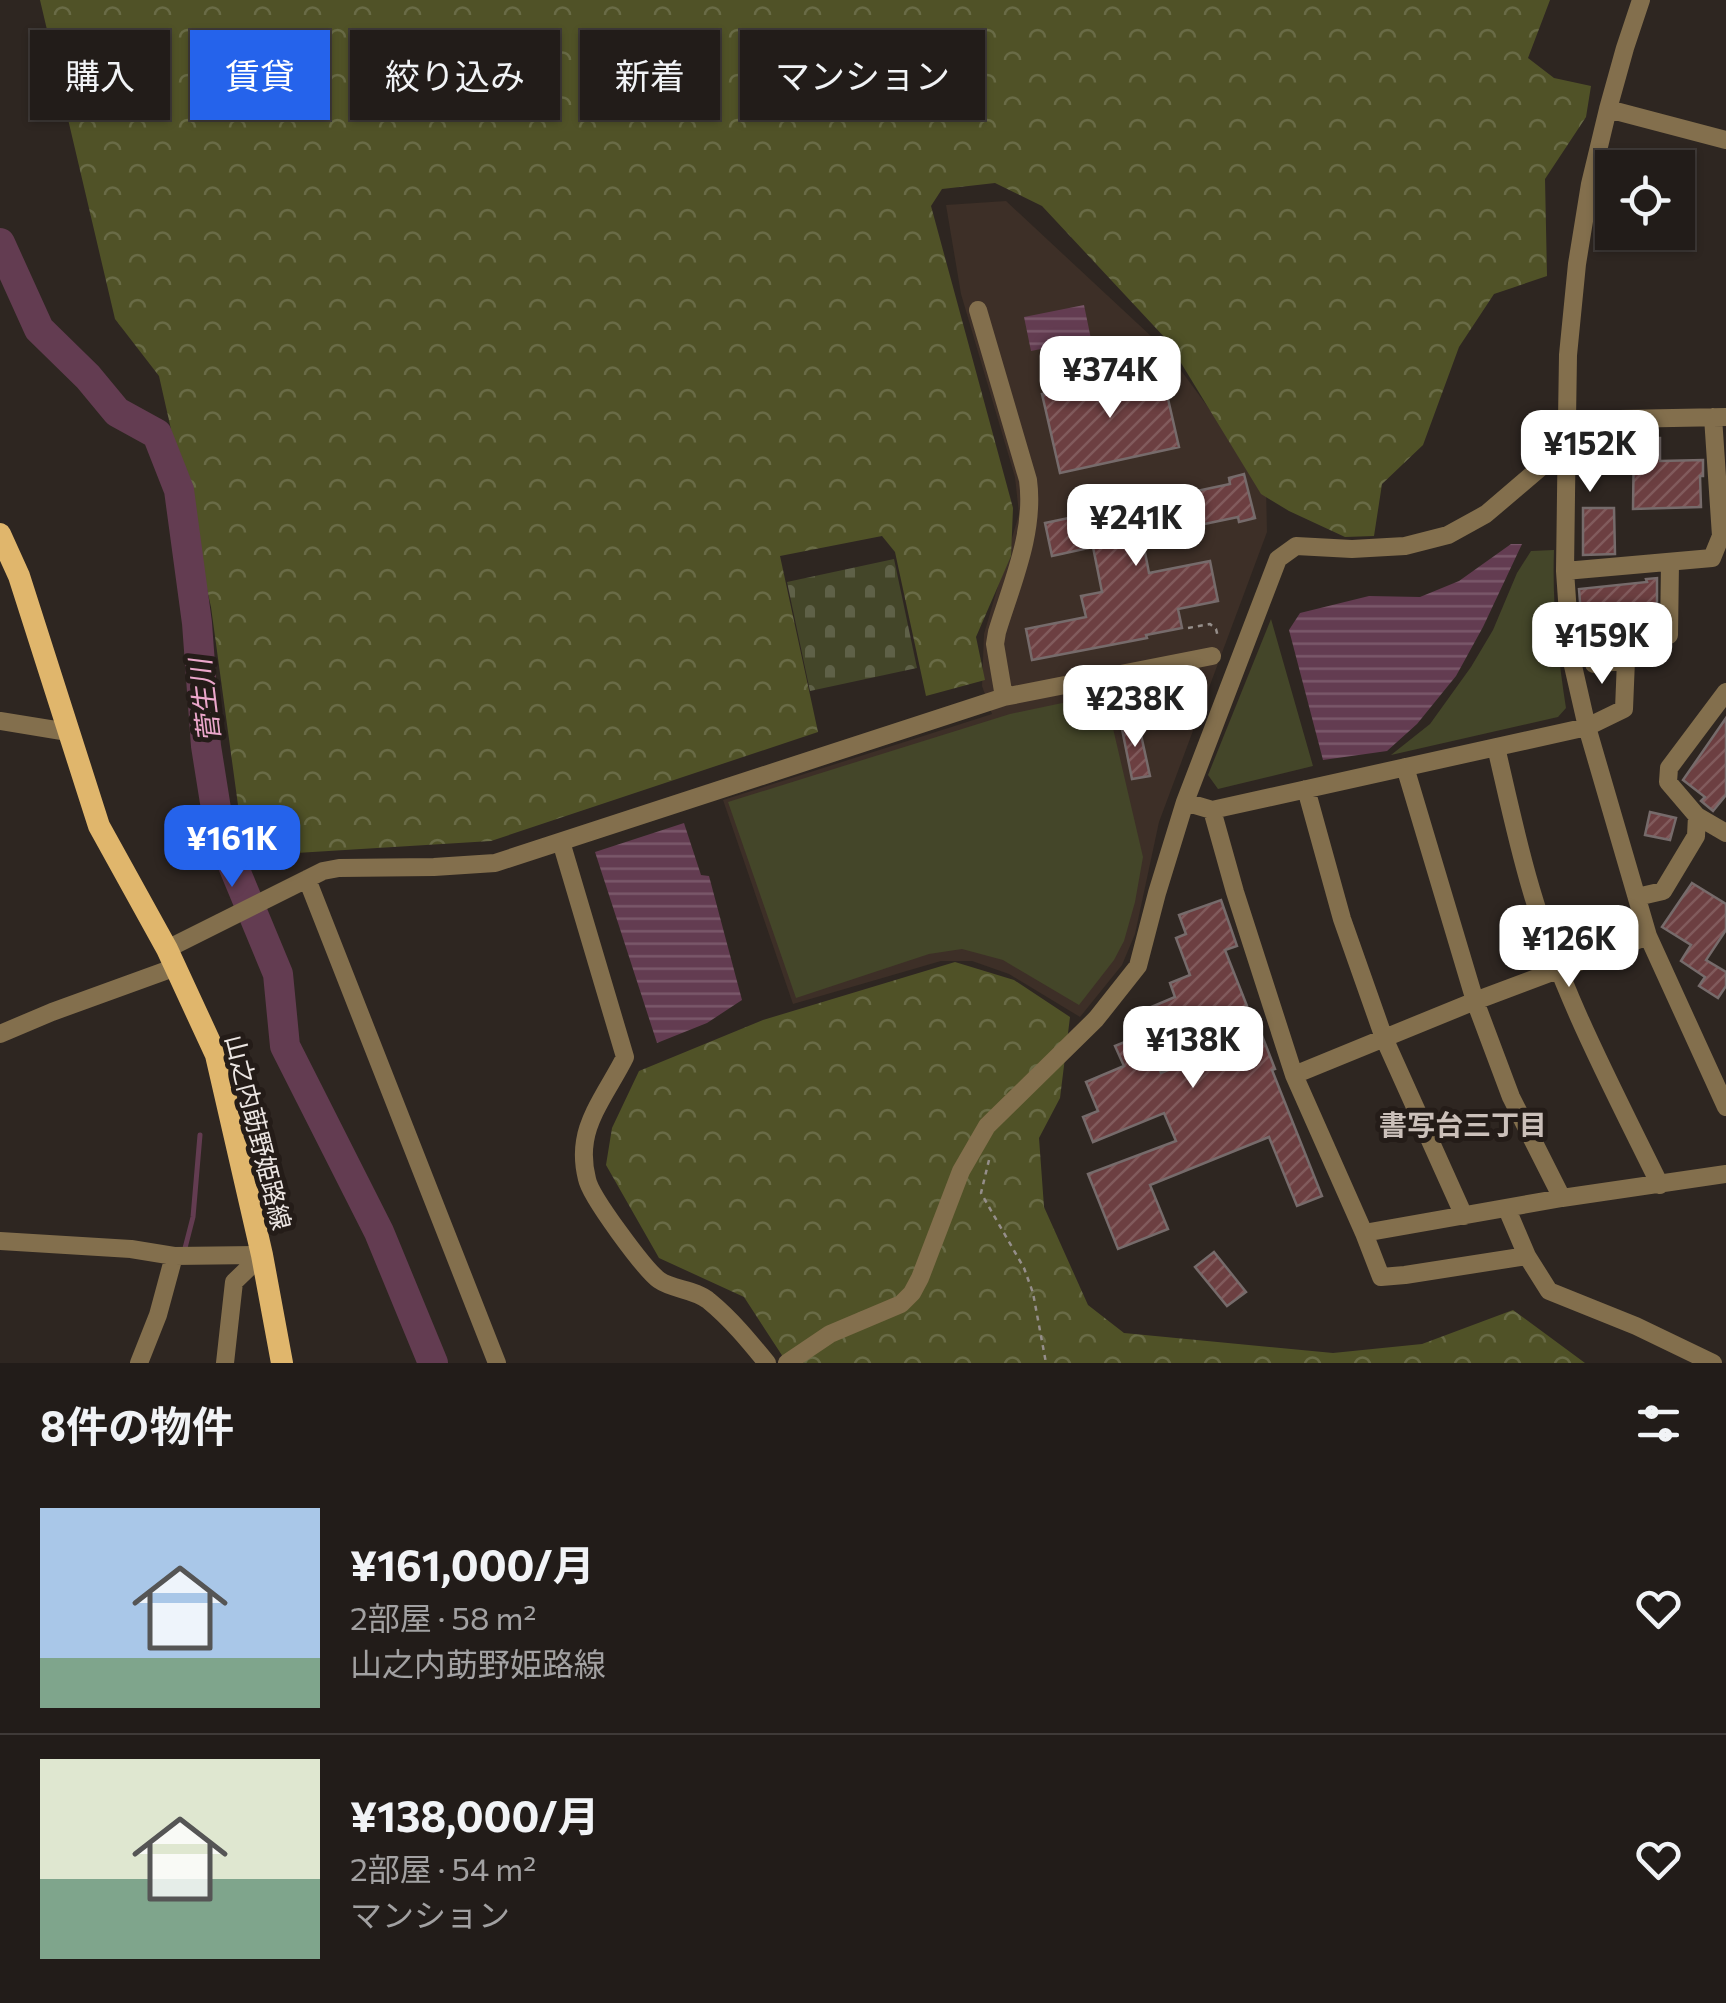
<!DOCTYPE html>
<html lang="ja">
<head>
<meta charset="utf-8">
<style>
  body { margin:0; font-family:Commissioner,"Noto Sans JP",sans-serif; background:#2a2522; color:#f1f3f6; height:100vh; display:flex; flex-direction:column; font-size:38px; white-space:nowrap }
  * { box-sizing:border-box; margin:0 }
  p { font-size:32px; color:#a2a1a2 }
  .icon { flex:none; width:55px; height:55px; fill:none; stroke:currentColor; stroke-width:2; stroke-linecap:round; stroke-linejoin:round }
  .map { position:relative; height:1363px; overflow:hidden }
  .sheet { display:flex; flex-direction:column; background:#221c19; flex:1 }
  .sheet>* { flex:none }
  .hud { position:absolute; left:30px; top:30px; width:1000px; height:90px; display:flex; gap:20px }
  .fabs { position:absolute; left:1595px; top:150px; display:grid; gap:20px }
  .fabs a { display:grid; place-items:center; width:100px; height:100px; border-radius:0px; background:#221c19; box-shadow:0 2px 8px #0004,0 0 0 2px #3f3a38; font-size:50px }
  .price { position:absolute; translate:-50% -85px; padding:0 22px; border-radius:20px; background:#fff; color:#222; font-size:32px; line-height:65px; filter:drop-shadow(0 2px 5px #0008) }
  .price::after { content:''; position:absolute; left:50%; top:60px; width:30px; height:22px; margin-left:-15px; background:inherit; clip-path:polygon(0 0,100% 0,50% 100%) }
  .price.on { background:#2563eb; color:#fff }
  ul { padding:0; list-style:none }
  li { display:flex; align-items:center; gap:30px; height:250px; padding:0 40px }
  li+li { border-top:2px solid #3f3a38 }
  li span { display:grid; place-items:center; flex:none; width:280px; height:200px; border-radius:0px; color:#555 }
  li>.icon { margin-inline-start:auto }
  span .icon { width:120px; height:120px; fill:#fffc; stroke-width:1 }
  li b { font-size:42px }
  h2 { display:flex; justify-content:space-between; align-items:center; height:120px; padding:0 40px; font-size:42px }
  .chip { padding:0 35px; border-radius:0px; background:#221c19; box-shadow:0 2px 8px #0004,0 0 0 2px #3f3a38; font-size:35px; line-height:90px }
  .chip.on { background:#2563eb; color:#fff }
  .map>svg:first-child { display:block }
  .built { fill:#3d2f27 }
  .forest { fill:url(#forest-crowns) }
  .cemetery { fill:url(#cemetery-stones) }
  .green { fill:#444629 }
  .water { fill:url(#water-rules) }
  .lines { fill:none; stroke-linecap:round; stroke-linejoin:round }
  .stream { stroke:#633c51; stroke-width:5 }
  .river { stroke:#633c51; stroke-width:30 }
  .building { fill:url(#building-hatch); stroke:#766b6b; stroke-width:2.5 }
  .path { stroke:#958e8a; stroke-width:2.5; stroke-dasharray:5 5; stroke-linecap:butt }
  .minor { stroke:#836f4d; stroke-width:18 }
  .major { stroke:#e0b66c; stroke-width:22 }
  .labels { text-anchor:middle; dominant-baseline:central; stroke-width:10; stroke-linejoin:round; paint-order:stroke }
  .street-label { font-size:25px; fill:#ece6e3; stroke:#241c18 }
  .water-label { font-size:28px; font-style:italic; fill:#eca7cb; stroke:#241c18 }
  .neighbourhood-label { font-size:28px; font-weight:bold; fill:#cbc0ba; stroke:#241c18 }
</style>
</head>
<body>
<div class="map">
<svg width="1726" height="1363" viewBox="0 0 1726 1363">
  <defs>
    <pattern id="forest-crowns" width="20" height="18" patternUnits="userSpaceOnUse" patternTransform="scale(2.5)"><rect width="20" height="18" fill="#505227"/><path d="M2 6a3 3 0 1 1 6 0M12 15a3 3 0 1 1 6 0" fill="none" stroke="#696b46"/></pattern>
    <pattern id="cemetery-stones" width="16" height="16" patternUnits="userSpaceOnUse" patternTransform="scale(2.5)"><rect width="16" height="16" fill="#444629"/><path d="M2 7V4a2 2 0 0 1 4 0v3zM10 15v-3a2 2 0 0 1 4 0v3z" fill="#5f6148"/></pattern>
    <pattern id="water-rules" width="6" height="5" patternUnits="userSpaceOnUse" patternTransform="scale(2.5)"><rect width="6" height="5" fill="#633c51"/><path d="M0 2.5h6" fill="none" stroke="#7a586a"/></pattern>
    <pattern id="building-hatch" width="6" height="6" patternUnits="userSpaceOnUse" patternTransform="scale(2.5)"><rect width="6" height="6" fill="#6c3f41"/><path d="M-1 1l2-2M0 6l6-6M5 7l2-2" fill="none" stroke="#815b5c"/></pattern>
  </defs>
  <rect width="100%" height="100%" fill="#2e2621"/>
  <!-- built -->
  <path class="built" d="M1006 201 1166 350 1266 486 1267 532 1159 822 1135 934 1122 965 1080 1017 1009 974 972 961H941L793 1004 723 800 992 714 982 686 984 634 1019 514 1015 477 961 294 946 205Z"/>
  <!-- forest -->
  <path class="forest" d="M40 0H1550L1528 58 1554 78 1591 86 1586 117 1545 179 1547 276 1494 294 1459 347 1423 445 1382 484 1374 536 1345 537 1289 511 1261 494 1167 340 1042 206 995 183 942 189 931 206 1013 508 1011 556 976 637 985 680 926 696 895 552 882 536 780 556 818 732 491 841 280 854 241 827 211 607 159 376 115 319Z
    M955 962 1014 980 1070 1017 1060 1098 1039 1138 1044 1207 1088 1305 1124 1333 1333 1353 1422 1344 1513 1310 1585 1363H787L744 1297 659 1258 606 1165 612 1128 639 1071 763 1020Z"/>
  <!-- cemetery -->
  <path class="cemetery" d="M894 559 917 668 810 691 787 582Z"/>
  <!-- green -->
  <path class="green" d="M1554 550C1552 604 1558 655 1566 708L1558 717 1391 755 1430 724 1471 667 1493 630 1517 573 1531 551Z
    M1271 619 1313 766 1218 789 1208 775Z
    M1105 694 1143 857 1135 902 1124 941 1114 960 1079 1005 1003 960 962 949 929 954 796 998 728 802 1010 714Z"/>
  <!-- water -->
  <path class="water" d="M1084 305 1091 339 1031 351 1024 317Z
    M1511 544H1522L1483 627 1456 676 1417 724 1387 751 1323 760 1289 630 1300 613 1369 596 1420 597 1459 581Z
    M684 823 701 875 709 876 742 1000 707 1023 657 1043 595 852Z"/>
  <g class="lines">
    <!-- stream -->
    <path class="stream" d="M184 1252 193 1217 200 1135"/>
    <!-- river -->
    <path class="river" d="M0 243 39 329 88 377 117 412 157 434 179 490 197 623 206 746 220 834 278 974 285 1046 379 1232 433 1363"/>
  </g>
  <!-- building -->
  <path class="building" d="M1161 368 1179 447 1060 473 1042 394Z
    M1634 438H1660V461L1703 460V476H1700L1701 507 1633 509Z
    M1244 474 1255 518 1239 522 1238 517 1142 537 1149 573 1210 561 1218 601 1178 609 1182 628 1146 635 1147 638 1032 660 1026 629 1086 617 1081 596 1102 592 1093 547 1052 556 1045 523 1230 484 1229 478Z
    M1583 508H1614L1615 554 1583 555Z
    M1657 578V604L1650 605 1652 626 1625 632 1623 611 1581 615 1579 589 1647 582 1646 579Z
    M1726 718V795L1713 811 1701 801 1705 797 1683 780Z
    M1138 721 1150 776 1132 779 1121 724Z
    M1650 812 1676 818 1670 840 1645 835Z
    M1692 883 1726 904V930L1706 960 1726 972V986L1718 998 1699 986 1705 977 1681 961 1691 945 1662 927Z
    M1221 900 1237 946 1225 950 1258 1034 1261 1033 1275 1069 1272 1070 1322 1196 1297 1206 1269 1137 1150 1185 1168 1229 1118 1249 1088 1174 1176 1141 1164 1113 1093 1142 1083 1117 1098 1111 1086 1082 1124 1066 1115 1046 1144 1034 1161 1073 1234 1044 1221 1010 1159 1034 1149 1008 1175 997 1170 983 1190 975 1176 938 1186 934 1179 915Z
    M1214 1252 1246 1292 1227 1306 1195 1267Z"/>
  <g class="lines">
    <!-- path -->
    <path class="path" d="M1188 628 1210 624 1216 629 1218 637
      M989 1160 981 1193 1024 1268 1033 1293 1046 1363"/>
    <!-- minor -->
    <path class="minor" d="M1641 0 1625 48 1608 109 1590 184 1577 264 1568 355 1567 420 1565 571 1571 657 1587 727 1648 936 1726 1107
      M1608 109 1726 140
      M978 310 1028 480C1035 532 1012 583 997 632L995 644 1004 697
      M1567 420 1726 417
      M1565 571 1712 558 1721 536 1713 417
      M1584 654 1669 635 1670 563
      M1726 692 1669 768 1668 782 1697 816 1726 833
      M0 721 68 732
      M1496 747C1507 794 1517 842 1531 889 1561 992 1613 1089 1660 1185
      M1405 767 1475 1001 1511 1097 1562 1198
      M1306 789 1342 919 1384 1038 1464 1216
      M1185 802 1212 810 1587 727 1624 709 1626 660 1594 664 1592 652
      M1212 810 1235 892 1294 1075 1364 1233 1562 1198 1726 1174
      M556 843 562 845 625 1057C613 1082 589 1113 585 1141 583 1153 584 1167 587 1179 590 1196 645 1270 659 1280 673 1290 695 1289 709 1301 731 1319 749 1341 767 1363
      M307 879 497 1363
      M1637 897 1663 891 1696 836 1697 816
      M167 949 323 871 339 868 434 867 495 863 1004 697 1212 656
      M0 1034 52 1012 176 967
      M1294 1075 1475 1001 1648 936
      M1507 1209 1527 1256 1549 1291 1636 1326 1713 1363
      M1364 1233 1381 1277 1405 1275 1527 1256
      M0 1241 131 1249 174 1256 262 1255
      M139 1363 158 1315 174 1256
      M225 1363 234 1282 262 1255
      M787 1363 830 1334 901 1304 912 1293 920 1278 961 1171 987 1126 1096 1019 1138 966 1157 893 1185 802 1278 559 1296 546 1352 549 1405 546 1448 535 1486 514 1567 445"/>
    <!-- major -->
    <path class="major" d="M0 534 19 576 99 826 167 949 216 1055 262 1255 282 1363"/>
  </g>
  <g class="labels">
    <!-- street labels -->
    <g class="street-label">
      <text transform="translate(259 1132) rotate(76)">山之内莇野姫路線</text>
    </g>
    <!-- water labels -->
    <g class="water-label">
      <text transform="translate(204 701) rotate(-97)">菅生川</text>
    </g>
    <!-- neighbourhood labels -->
    <g class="neighbourhood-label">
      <text x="1463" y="1124">書写台三丁目</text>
    </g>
  </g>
</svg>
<div class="fabs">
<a><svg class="icon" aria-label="locate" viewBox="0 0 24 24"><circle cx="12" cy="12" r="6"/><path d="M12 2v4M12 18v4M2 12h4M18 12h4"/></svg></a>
</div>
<b class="price" style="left:1110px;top:421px">¥374K</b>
<b class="price" style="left:1590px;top:495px">¥152K</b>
<b class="price" style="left:1136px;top:569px">¥241K</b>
<b class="price" style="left:1602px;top:687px">¥159K</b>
<b class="price" style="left:1135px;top:750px">¥238K</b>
<b class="price on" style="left:232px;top:890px">¥161K</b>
<b class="price" style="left:1569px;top:990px">¥126K</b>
<b class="price" style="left:1193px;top:1091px">¥138K</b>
<div class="hud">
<a class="chip">購入</a>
<a class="chip on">賃貸</a>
<a class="chip">絞り込み</a>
<a class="chip">新着</a>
<a class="chip">マンション</a>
</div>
</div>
<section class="sheet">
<h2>8件の物件<svg class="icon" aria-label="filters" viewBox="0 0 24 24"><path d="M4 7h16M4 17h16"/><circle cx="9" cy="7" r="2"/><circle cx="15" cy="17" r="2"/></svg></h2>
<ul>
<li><span style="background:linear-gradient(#a9c7e8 75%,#7fa58c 0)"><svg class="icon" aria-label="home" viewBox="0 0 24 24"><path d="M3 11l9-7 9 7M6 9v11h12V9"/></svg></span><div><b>¥161,000/月</b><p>2部屋 · 58 m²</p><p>山之内莇野姫路線</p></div><svg class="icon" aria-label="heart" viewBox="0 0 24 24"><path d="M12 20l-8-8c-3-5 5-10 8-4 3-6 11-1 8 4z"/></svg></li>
<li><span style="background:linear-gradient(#dfe7d0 60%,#7fa58c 0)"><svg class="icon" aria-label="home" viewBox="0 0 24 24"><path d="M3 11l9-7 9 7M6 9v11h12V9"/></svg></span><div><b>¥138,000/月</b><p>2部屋 · 54 m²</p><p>マンション</p></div><svg class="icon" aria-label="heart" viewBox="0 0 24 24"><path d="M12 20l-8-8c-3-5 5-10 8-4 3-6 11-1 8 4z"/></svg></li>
</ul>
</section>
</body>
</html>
